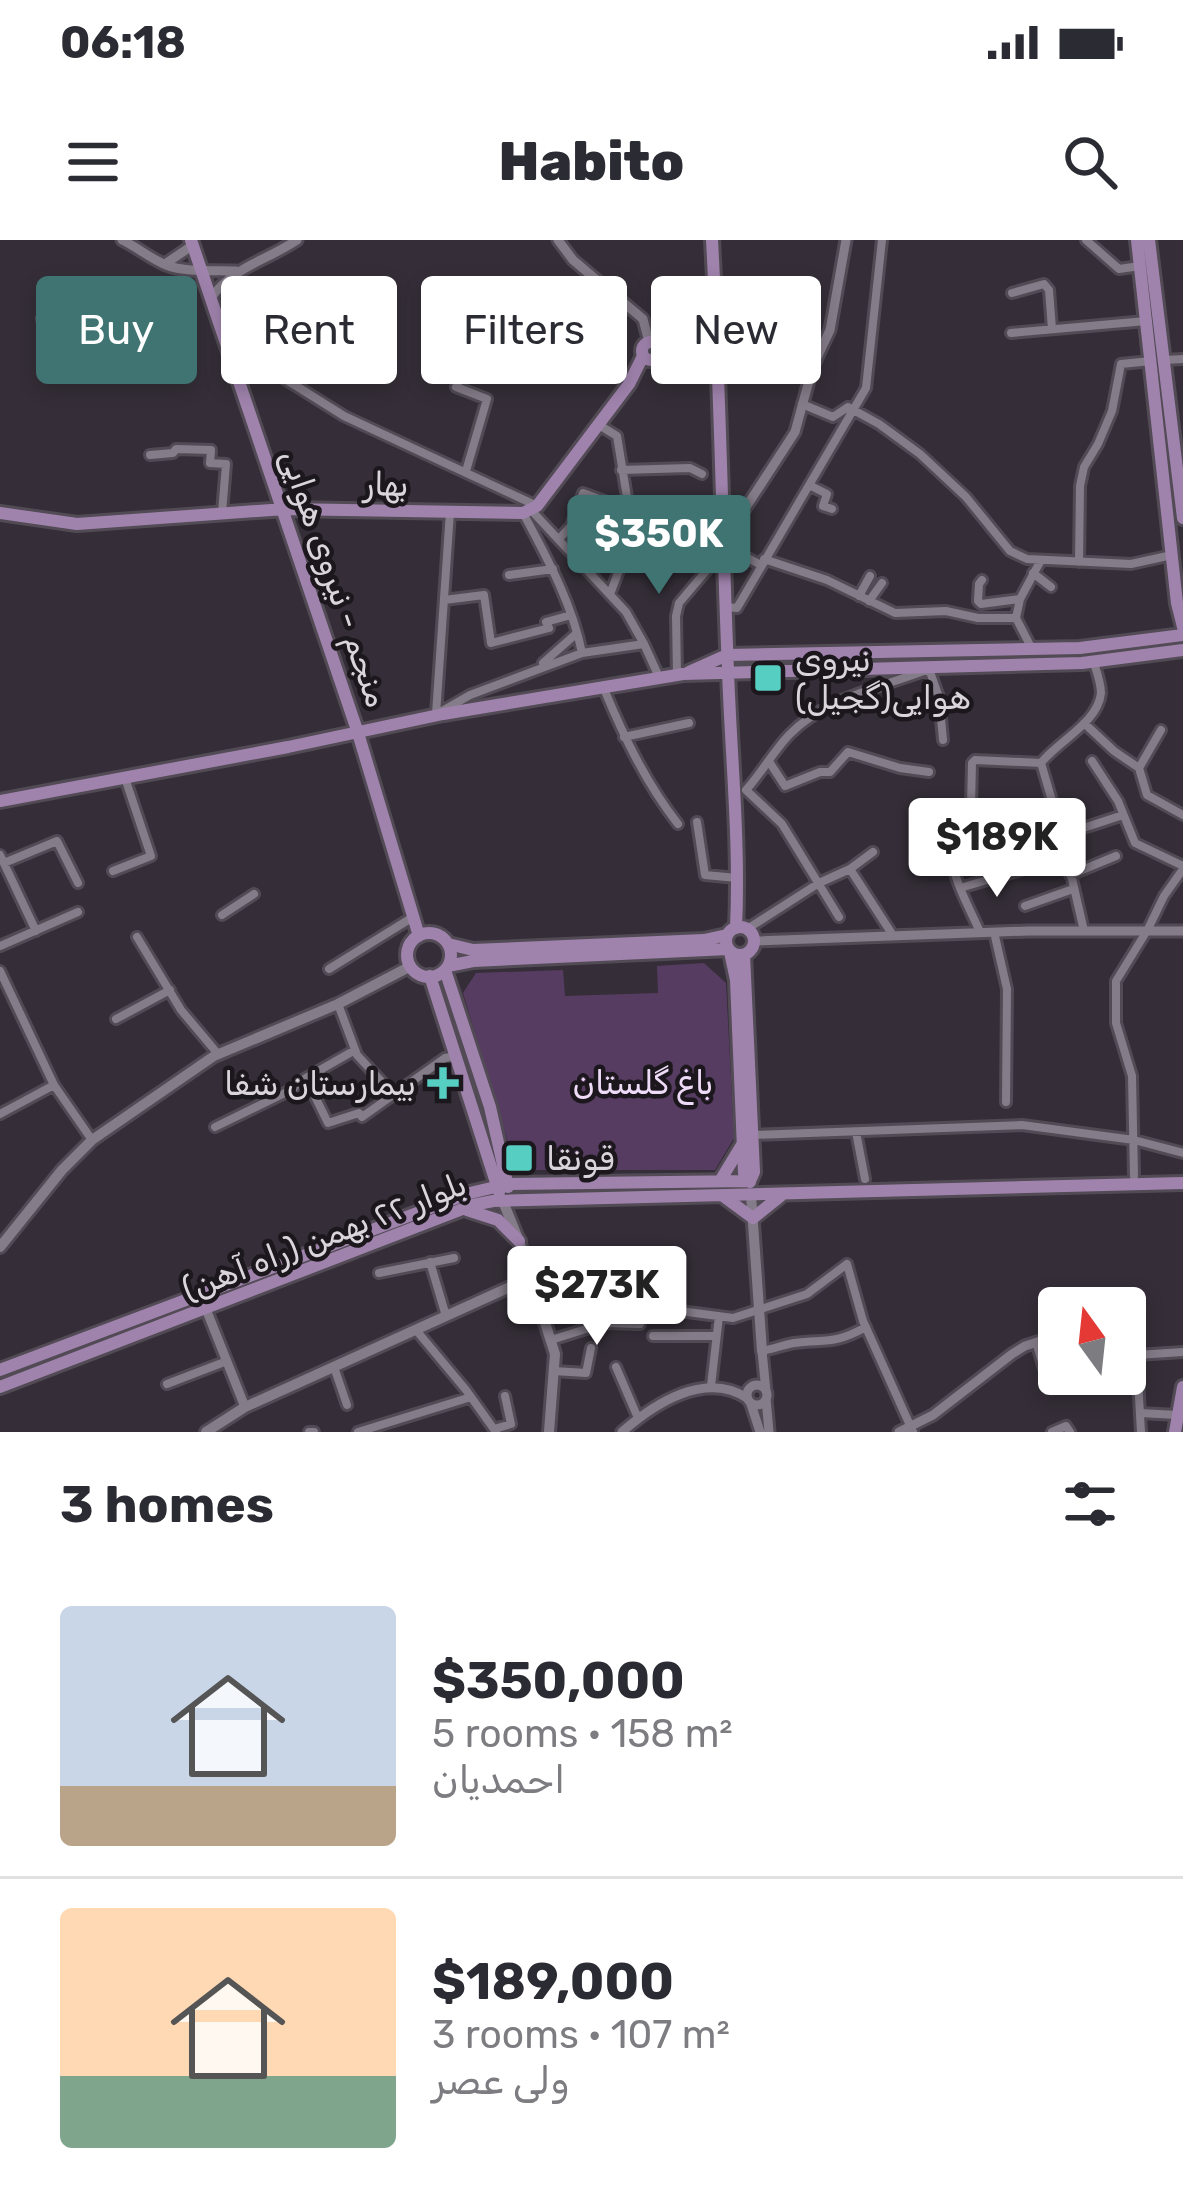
<!DOCTYPE html>
<html lang="en">
<head>
<meta charset="utf-8">
<style>
  body { margin:0; font-family:Rubik,Cairo,sans-serif; background:#f2f2f3; color:#2b2b33; height:100vh; display:flex; flex-direction:column; font-size:45px; white-space:nowrap }
  * { box-sizing:border-box; margin:0 }
  p { font-size:39px; color:#7c7c81 }
  .icon { flex:none; width:66px; height:66px; fill:none; stroke:currentColor; stroke-width:2; stroke-linecap:round; stroke-linejoin:round }
  .map { position:relative; height:1192px; overflow:hidden }
  .side { display:flex; flex-direction:column; background:#fff; flex:1 }
  .side>* { flex:none }
  .top-card { position:absolute; left:36px; top:36px; width:1113px; height:108px; display:flex; gap:24px }
  .needle { width:78px; rotate:345deg }
  .controls { position:absolute; left:1038px; top:1047px; display:grid; gap:24px }
  .controls a { display:grid; place-items:center; width:108px; height:108px; border-radius:12px; background:#fff; box-shadow:0 6px 18px #0003; font-size:60px }
  .price { position:absolute; translate:-50% -102px; padding:0 27px; border-radius:12px; background:#fff; color:#222; font-size:39px; line-height:78px; filter:drop-shadow(0 3px 6px #0008) }
  .price::after { content:''; position:absolute; left:50%; top:72px; width:36px; height:27px; margin-left:-18px; background:inherit; clip-path:polygon(0 0,100% 0,50% 100%) }
  .price.current { background:#3f7473; color:#fff }
  ul { padding:0; list-style:none }
  li { display:flex; align-items:center; gap:36px; height:300px; padding:0 60px }
  li+li { border-top:3px solid #e1e1e2 }
  li span { display:grid; place-items:center; flex:none; width:336px; height:240px; border-radius:12px; color:#555 }
  li>.icon { margin-inline-start:auto }
  span .icon { width:144px; height:144px; fill:#fffc; stroke-width:1 }
  li b { font-size:51px }
  h2 { display:flex; justify-content:space-between; align-items:center; height:144px; padding:0 60px; font-size:51px }
  .pill { padding:0 42px; border-radius:12px; background:#fff; box-shadow:0 6px 18px #0003; font-size:42px; line-height:108px }
  .pill.current { background:#3f7473; color:#fff }
  .status { display:flex; justify-content:space-between; align-items:center; height:84px; padding:0 60px; background:#fff; direction:ltr }
  .status svg { height:33px; fill:currentColor }
  header { display:flex; justify-content:space-between; align-items:center; height:156px; padding:0 60px; background:#fff; font-size:54px; font-weight:800 }
  .map>svg:first-child { display:block }
  .green { fill:#573c62 }
  .lines { fill:none; stroke-linecap:round; stroke-linejoin:round }
  .minor-casing { stroke:#524b55; stroke-width:14 }
  .tertiary-casing { stroke:#524b55; stroke-width:15 }
  .secondary-casing { stroke:#524b55; stroke-width:16 }
  .primary-casing { stroke:#524b55; stroke-width:18 }
  .minor { stroke:#847c88; stroke-width:8 }
  .tertiary { stroke:#847c88; stroke-width:9 }
  .secondary { stroke:#847c88; stroke-width:10 }
  .primary { stroke:#a083ad; stroke-width:12 }
  .poi-dot { fill:#57cec2; stroke:#1b171c; stroke-width:4.5 }
  .labels { text-anchor:middle; dominant-baseline:central; stroke-width:9; stroke-linejoin:round; paint-order:stroke }
  .street-label { font-size:33px; fill:#dad5dc; stroke:#1b171c }
  .poi-label { font-size:33px; fill:#dad5dc; stroke:#1b171c; text-anchor:start }
  .park-label { font-size:33px; fill:#eedbf7; stroke:#1b171c }
</style>
</head>
<body>
<div class="status"><b>06:18</b><svg viewBox="0 0 49 12"><path d="M0 12V9h3v3zM5 12V6h3v6zM10 12V3h3v9zM15 12V0h3v12zM26 1h20v11H26zM47 4h2v5h-2z"/></svg></div>
<header><svg class="icon" aria-label="menu" viewBox="0 0 24 24"><path d="M4 6h16M4 12h16M4 18h16"/></svg>Habito<svg class="icon" aria-label="search" viewBox="0 0 24 24"><circle cx="10" cy="10" r="6"/><path d="M15 15l6 6"/></svg></header>
<div class="map">
<svg width="1183" height="1192" viewBox="0 0 1183 1192">
  <rect width="100%" height="100%" fill="#352e38"/>
  <!-- green -->
  <path class="green" d="M704 723 726 743 734 898 715 930H532L511 912 463 753 476 733 563 730 565 756 658 753 657 726Z"/>
  <g class="lines">
    <defs>
      <path id="minor" d="M1086 0 1119 29 1140 26
        M1012 53 1044 44 1049 50 1052 89
        M42 78 49 122
        M1011 93 1146 81
        M229 108 258 122 344 176 535 265
        M455 113 470 118 456 147 487 159 466 231
        M1165 120 1183 119
        M802 164 833 177 848 167 879 184 920 214 966 257 1010 311 1027 319 1131 324 1172 315
        M599 185 617 196 633 294 610 354
        M150 215 173 213 176 209 211 210 210 223 226 224 222 273
        M621 230 690 228 702 234
        M809 245 827 254 823 266 832 269
        M531 270 626 372 644 404 659 437
        M523 273C547 318 572 363 582 413
        M633 294 668 301
        M560 298 571 286 583 253 629 270
        M742 315 761 325
        M764 319 827 340 895 373 946 371 978 378H1016L1032 409
        M1079 322 1080 246 1084 227 1098 204 1112 171 1121 124 1151 121
        M1033 333 1051 347
        M509 335 553 329
        M982 340 979 344 978 361 981 364 1020 359
        M859 356 870 336
        M444 360 484 355 491 403 549 388 546 382 571 375
        M869 361 882 343
        M726 367 737 368 866 148 882 0
        M1016 378 1020 359 1041 320
        M543 423 577 393
        M677 435 676 376 679 363 723 311
        M604 449C624 497 646 543 678 584
        M436 474 450 272
        M437 474 470 455 582 413 644 404
        M1084 483 1114 511 1139 528 1147 555 1183 575
        M624 497 689 483
        M1092 521 1118 561 1135 603 1183 626
        M770 523 785 546 820 532H830L848 512 900 528 929 532
        M1139 528 1161 490
        M747 549C762 532 773 512 789 495 824 458 883 447 929 429L939 457 943 500
        M746 550 782 584 839 677
        M971 566 972 523 975 520 1041 523
        M697 582 705 635 737 638
        M1062 595 1123 575
        M951 596C947 631 967 662 980 692
        M987 613 1063 600
        M0 615 36 691
        M4 623 57 601 78 643
        M850 629 892 694
        M113 631 151 616 125 538
        M1070 635 1116 616
        M960 648 1021 630
        M1025 666 1073 649
        M222 675 254 654
        M747 689 819 643 850 629 873 612
        M1084 691 1062 595 1041 523C1058 501 1098 483 1101 453 1101 444 1097 432 1094 423
        M994 692 1007 749 1006 862
        M137 697 181 770 218 814
        M0 706 78 672
        M329 729 413 677
        M0 731 54 845 92 900
        M338 764 357 815 395 856
        M116 779 170 750
        M306 838 328 883 359 873 362 877 445 818 456 816
        M0 874 54 845
        M215 887 293 849 299 842 355 810
        M856 892 865 939
        M752 895 1022 885 1134 900 1183 913
        M1134 936 1132 836 1116 783V741L1148 689 1164 656 1183 629
        M430 1022 446 1076
        M379 1033 454 1018
        M1061 1065 1062 1068
        M539 1067 583 1050
        M680 1071 733 1078 807 1054 847 1024 863 1081 913 1192
        M1134 1071 1141 1192
        M416 1090 466 1150 496 1192
        M653 1096H716
        M551 1100 605 1083 640 1084
        M1036 1102 1046 1135
        M762 1111C773 1109 783 1105 794 1103 827 1099 833 1105 866 1087
        M1137 1115 1183 1112
        M334 1127 347 1165
        M616 1127 638 1178
        M554 1131 586 1133 591 1108
        M167 1144 227 1121
        M711 1146 719 1076
        M1140 1173 1177 1175
        M494 1189 511 1184 505 1156
        M309 1192H314
        M358 1192 471 1157
        M1052 1192 1066 1186 1070 1192"/>
      <path id="tertiary" d="M122 0C137 7 151 19 166 25 187 33 213 30 236 31
        M558 0 573 20 643 79 649 102
        M165 24 193 5
        M210 59C234 26 264 22 297 0
        M653 103 714 44
        M724 301 795 192 813 126 830 90 846 0
        M754 701 1028 691H1183
        M206 1069 245 1167
        M1125 1074 1134 1071
        M762 1111 766 1151
        M747 1155a10 10 0 1 1 20 0a10 10 0 1 1-20 0Z
        M766 1159 769 1192
        M751 1164 760 1192
        M622 1192C655 1163 705 1131 747 1158
        M899 1192 933 1175 1012 1114 1025 1106 1059 1095"/>
      <path id="secondary" d="M751 955 762 1111
        M502 959 519 1001 555 1114 549 1192
        M0 1007 62 930 92 900 214 816 338 764 411 726
        M206 1192 245 1167 530 1038"/>
      <path id="primary" d="M191 0 358 493 419 696
        M712 0C720 144 722 287 728 431 731 517 740 602 736 688
        M1137 0 1177 363 1183 387
        M1149 0 1183 278
        M642 111a9 9 0 1 1 18 0a9 9 0 1 1-18 0Z
        M658 116 696 113 718 117
        M0 273 77 284 285 269 523 273 537 266 629 144 643 116
        M689 432 727 415 1080 408 1183 395
        M0 561 288 507 443 474 683 434 1082 423 1183 410
        M726 701a14 14 0 1 1 28 0a14 14 0 1 1-28 0Z
        M407 715a22 22 0 1 1 44 0a22 22 0 1 1-44 0Z
        M448 704 473 710 704 700 727 695
        M730 712 736 740 744 933 750 942
        M744 715 754 932 750 941
        M448 726 473 721 728 709
        M445 730 490 867 508 947
        M430 736 499 952
        M720 941 743 903
        M723 956 753 978 783 954
        M467 970 498 980 519 1001
        M0 1130 470 953 508 944 750 941
        M0 1147 473 965 493 961 1183 943
        M1175 1192 1183 1147"/>
    </defs>
    <!-- minor casing -->
    <use href="#minor" class="minor-casing"/>
    <!-- tertiary casing -->
    <use href="#tertiary" class="tertiary-casing"/>
    <!-- secondary casing -->
    <use href="#secondary" class="secondary-casing"/>
    <!-- primary casing -->
    <use href="#primary" class="primary-casing"/>
    <!-- minor -->
    <use href="#minor" class="minor"/>
    <!-- tertiary -->
    <use href="#tertiary" class="tertiary"/>
    <!-- secondary -->
    <use href="#secondary" class="secondary"/>
    <!-- primary -->
    <use href="#primary" class="primary"/>
  </g>
  <!-- markers -->
  <g class="poi-dot">
    <rect x="753" y="423" width="30" height="30" rx="6"/>
    <path d="M437 825h12v12h12v12h-12v12h-12v-12h-12v-12h12z"/>
    <rect x="504" y="903" width="30" height="30" rx="6"/>
  </g>
  <g class="labels">
    <!-- street labels -->
    <g class="street-label">
      <text transform="translate(386 244) rotate(1)">بهار</text>
      <text transform="translate(335 338) rotate(71)">منجم - نیروی هوایی</text>
      <text transform="translate(324 996) rotate(-21)">بلوار ۲۲ بهمن (راه آهن)</text>
    </g>
    <!-- poi labels -->
    <g class="poi-label">
      <text x="795" y="419">نیروی<tspan x="795" dy="38">هوایی(گجیل)</tspan></text>
      <text x="416" y="843" text-anchor="end">بیمارستان شفا</text>
      <text x="546" y="918">قونقا</text>
    </g>
    <!-- park labels -->
    <g class="park-label">
      <text x="643" y="842">باغ گلستان</text>
    </g>
  </g>
</svg>
<div class="controls">
<a><svg class="needle" viewBox="-14 -14 28 28"><path d="M0-13l5 13h-10z" fill="#e53935"/><path d="M0 13l5-13h-10z" fill="#7c7c81"/></svg></a>
</div>
<b class="price current" style="left:659px;top:357px">$350K</b>
<b class="price" style="left:997px;top:660px">$189K</b>
<b class="price" style="left:597px;top:1108px">$273K</b>
<div class="top-card">
<a class="pill current">Buy</a>
<a class="pill">Rent</a>
<a class="pill">Filters</a>
<a class="pill">New</a>
</div>
</div>
<section class="side">
<h2>3 homes<svg class="icon" aria-label="filters" viewBox="0 0 24 24"><path d="M4 7h16M4 17h16"/><circle cx="9" cy="7" r="2"/><circle cx="15" cy="17" r="2"/></svg></h2>
<ul>
<li><span style="background:linear-gradient(#c9d6e8 75%,#b9a48a 0)"><svg class="icon" aria-label="home" viewBox="0 0 24 24"><path d="M3 11l9-7 9 7M6 9v11h12V9"/></svg></span><div><b>$350,000</b><p>5 rooms · 158 m²</p><p>احمدیان</p></div></li>
<li><span style="background:linear-gradient(#ffd9b3 70%,#7fa58c 0)"><svg class="icon" aria-label="home" viewBox="0 0 24 24"><path d="M3 11l9-7 9 7M6 9v11h12V9"/></svg></span><div><b>$189,000</b><p>3 rooms · 107 m²</p><p>ولی عصر</p></div></li>
</ul>
</section>
</body>
</html>
